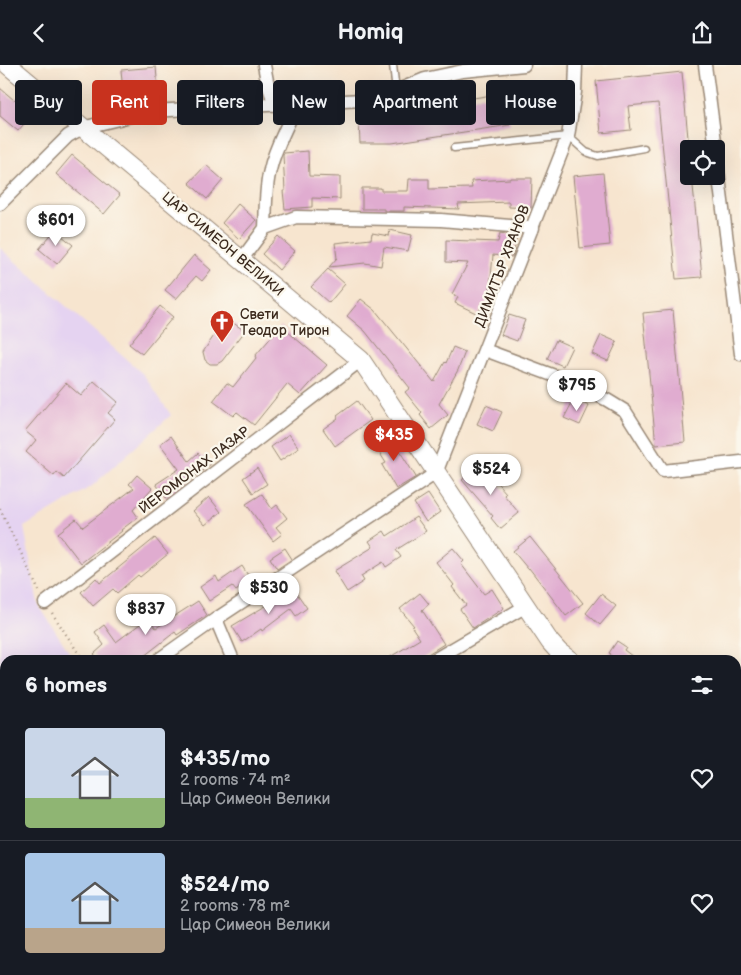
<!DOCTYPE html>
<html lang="en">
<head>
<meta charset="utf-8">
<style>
  body { margin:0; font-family:"Balsamiq Sans",sans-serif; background:#20242c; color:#f1f3f6; height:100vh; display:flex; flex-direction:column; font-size:19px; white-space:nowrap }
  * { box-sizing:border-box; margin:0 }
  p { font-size:16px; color:#9ea1a6 }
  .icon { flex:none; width:28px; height:28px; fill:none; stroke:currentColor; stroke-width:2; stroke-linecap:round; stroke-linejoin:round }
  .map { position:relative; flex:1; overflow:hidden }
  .side { position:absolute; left:0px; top:590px; width:741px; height:320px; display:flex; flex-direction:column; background:#171b24; border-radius:15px 15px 0 0; box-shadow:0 5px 20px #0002 }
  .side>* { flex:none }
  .banner { position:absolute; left:15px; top:15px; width:711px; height:45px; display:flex; gap:10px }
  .controls { position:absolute; left:680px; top:75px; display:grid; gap:10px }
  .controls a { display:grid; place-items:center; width:45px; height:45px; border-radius:5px; background:#171b24; box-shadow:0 5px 20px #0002; font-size:25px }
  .price { position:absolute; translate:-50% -42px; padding:0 11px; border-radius:18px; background:#fff; color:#222; font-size:16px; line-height:32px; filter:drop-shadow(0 1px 2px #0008) }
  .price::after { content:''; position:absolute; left:50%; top:30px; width:15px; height:11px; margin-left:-8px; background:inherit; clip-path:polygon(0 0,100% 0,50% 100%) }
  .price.selected { background:#c8321e; color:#fff }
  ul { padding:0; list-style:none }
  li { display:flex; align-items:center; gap:15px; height:125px; padding:0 25px }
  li+li { border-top:1px solid #363941 }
  li span { display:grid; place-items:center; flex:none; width:140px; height:100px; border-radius:5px; color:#555 }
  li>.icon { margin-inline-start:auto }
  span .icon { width:60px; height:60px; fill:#fffc; stroke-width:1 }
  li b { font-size:21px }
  h2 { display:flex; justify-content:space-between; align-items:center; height:60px; padding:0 25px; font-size:21px }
  .chip { padding:0 18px; border-radius:5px; background:#171b24; box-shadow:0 5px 20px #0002; font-size:18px; line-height:45px }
  .chip.selected { background:#c8321e; color:#fff }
  header { display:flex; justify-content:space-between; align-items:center; height:65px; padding:0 25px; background:#171b24; font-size:22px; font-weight:700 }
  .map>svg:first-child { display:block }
  .built { fill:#e5d3f1 }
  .building { fill:#e0acd0 }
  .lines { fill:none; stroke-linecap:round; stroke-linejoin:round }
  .lane-casing { stroke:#998876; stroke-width:9 }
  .street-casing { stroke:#998876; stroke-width:15 }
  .secondary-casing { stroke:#998876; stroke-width:20 }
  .primary-casing { stroke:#998876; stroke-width:21 }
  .path { stroke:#998876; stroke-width:2.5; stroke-dasharray:1 4; stroke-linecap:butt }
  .lane { stroke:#fff; stroke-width:6 }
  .street { stroke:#fff; stroke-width:12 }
  .secondary { stroke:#fff; stroke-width:18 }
  .primary { stroke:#fff; stroke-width:19 }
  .labels { text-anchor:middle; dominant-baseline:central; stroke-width:4.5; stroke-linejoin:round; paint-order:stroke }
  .street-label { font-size:14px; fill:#3b2a1e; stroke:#fbf7ec }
  .poi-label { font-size:14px; fill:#3b2a1e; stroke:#fbf7ec; text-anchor:start }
</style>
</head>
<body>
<header><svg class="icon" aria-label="back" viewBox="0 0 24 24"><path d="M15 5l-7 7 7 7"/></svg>Homiq<svg class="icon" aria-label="share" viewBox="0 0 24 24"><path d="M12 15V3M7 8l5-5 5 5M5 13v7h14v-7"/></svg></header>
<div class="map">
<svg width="741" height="910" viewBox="0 0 741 910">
  <rect width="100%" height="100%" fill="#fbf7ec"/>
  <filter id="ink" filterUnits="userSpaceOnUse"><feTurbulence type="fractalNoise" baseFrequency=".02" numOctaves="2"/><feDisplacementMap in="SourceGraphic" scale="10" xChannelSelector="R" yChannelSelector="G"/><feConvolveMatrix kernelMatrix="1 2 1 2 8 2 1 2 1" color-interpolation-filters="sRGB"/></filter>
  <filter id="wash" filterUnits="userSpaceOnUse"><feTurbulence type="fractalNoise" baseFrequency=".0096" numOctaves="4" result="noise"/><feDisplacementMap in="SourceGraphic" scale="20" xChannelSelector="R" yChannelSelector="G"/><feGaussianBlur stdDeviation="1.12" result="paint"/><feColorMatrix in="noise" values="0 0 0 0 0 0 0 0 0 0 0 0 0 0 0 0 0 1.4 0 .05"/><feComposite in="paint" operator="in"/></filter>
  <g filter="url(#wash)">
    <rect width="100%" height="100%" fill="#f7e5cf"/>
    <!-- built -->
    <path class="built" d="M0 183 144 310 171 350 92 421 24 462 38 539 74 595H5V683L0 687Z"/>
    <g id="blocks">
      <!-- building -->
      <path class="building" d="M156 2 158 25 123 27 121 5Z
        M682 7 689 84V111H692L702 212 676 214 658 38 628 41 631 65 601 68 596 16Z
        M0 23 14 35 17 32 34 47 18 66 0 51Z
        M505 28 510 60 392 78H360L359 57H393L391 46Z
        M308 86 309 111 340 112V134L312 133V142L285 144 283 126H285L283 90 284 88Z
        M72 90 120 130 104 149 56 109Z
        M206 100 223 115 207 134 189 118Z
        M603 108 610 180 580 183 573 111Z
        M510 113H532L531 143 509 142V137L458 139 459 144 404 142V146H384V144H362V123H381V126H408L409 114H429V124L472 123 471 116 510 114Z
        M238 139 256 155 239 174 222 158Z
        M55 165 73 180 57 199 39 184Z
        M390 165 412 170 408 186 384 182 381 201 365 198 329 202 337 193 335 178 371 174 372 168 389 171Z
        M500 168 517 171 514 186 512 192 493 190 490 223 494 225 485 241 482 240 478 249 455 238 458 232 452 229 468 198 446 197V175L498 177Z
        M278 171 295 186 279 205 262 189Z
        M194 190 211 205 202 216 196 211 176 234 165 225Z
        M328 204 345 219 329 238 311 222Z
        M361 234 375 245 434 317 445 297 446 298 453 282 465 287 458 305 439 339 448 350 431 364 420 350 422 348 405 327 410 323 365 266 347 251Z
        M160 241 173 252 142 289 129 279Z
        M673 245 685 377 656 380 643 248Z
        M509 250 525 255 517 276 501 270Z
        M226 253 245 266 222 296 217 299H210L205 295 203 287Z
        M281 261 327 300 300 330 287 319 254 360 237 347 233 351 213 336 227 318 233 322 256 293 255 291Z
        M601 270 617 277 608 296 592 289Z
        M556 275 572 282 563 301 547 294Z
        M94 316 118 337 108 348 115 354 64 413 57 407 54 411 26 387 36 375 25 366 66 318 81 331Z
        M574 334 589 341 580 360 564 353Z
        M357 336 371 355 335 381 323 364 338 353 337 351Z
        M486 340 502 347 493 366 477 359Z
        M289 369 299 383 280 396 271 382Z
        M389 369 416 412 396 424 382 400 386 398 374 379Z
        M171 371 189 396 198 388 202 393 204 391 211 399 166 433 156 419 179 404 160 379Z
        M481 399 506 428 504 430 519 448 500 464 491 453 493 451 462 415Z
        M257 403 267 419 253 428 243 413Z
        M137 410 152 423 133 445 138 452 121 465 122 466 81 498 58 468 76 454 83 462 134 423 129 419Z
        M262 429 272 444 277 440 287 453 276 462 282 469 273 476 246 439Z
        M428 429 440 447 426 457 414 438Z
        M209 432 221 447 205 460 193 446Z
        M416 452 426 466 396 485 401 492 386 502 383 497 361 511 364 516 347 527 334 506 373 482 369 476 384 466 387 471Z
        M530 472 583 538 566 551 529 503 528 504 513 486Z
        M155 473 168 489 140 512 138 510 117 528 113 524 93 541 81 527 96 513 100 518Z
        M285 483 292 494 277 504 270 493Z
        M453 483 464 496 461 499 484 529 492 524 504 543 473 563 460 544 466 540 452 522 454 520 436 497Z
        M242 501 251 515 236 526 232 521 209 536 200 522 216 511 219 517Z
        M294 524 307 543 296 551 291 544 262 566 261 564 242 577 232 561Z
        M420 528 429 539 422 545 444 579 418 595H385L420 574 412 562 414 561 400 544Z
        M601 529 616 541 600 560 586 548Z
        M198 536 207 550 177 570 175 567 139 595H99L94 589 104 580 95 567 104 560 116 577 148 553 156 563Z
        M617 576 626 582 624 585 637 595H608L611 589 609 588Z"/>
    </g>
  </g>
  <g filter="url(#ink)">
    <use href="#blocks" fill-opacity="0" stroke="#998876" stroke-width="1"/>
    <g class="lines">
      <defs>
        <path id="lane" d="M393 0 396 26
          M454 83 568 71 586 87 598 91 644 83"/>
        <path id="street" d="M264 0 267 16 275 40
          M705 0 716 84
          M716 88 741 289
          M0 139 68 71 82 63 151 46 363 35 396 26 425 14 463 6 524 0
          M265 163C266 144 265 123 270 105 275 81 288 62 296 39
          M242 194 265 163 296 152 441 155 533 163
          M485 285 571 317 607 335 625 346 663 406 741 397
          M45 538 361 295
          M216 554 233 595
          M158 595 216 554 436 408 568 71 575 27 576 0
          M434 595 526 541
          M0 699 5 696
          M0 854 5 853
          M324 905 325 910
          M582 905V910"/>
        <path id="secondary" d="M8 0 361 295 550 577 559 587 570 595
          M736 682 741 685"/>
        <path id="primary" d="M738 910 741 894"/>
      </defs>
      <!-- lane casing -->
      <use href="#lane" class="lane-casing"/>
      <!-- street casing -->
      <use href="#street" class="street-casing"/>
      <!-- secondary casing -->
      <use href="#secondary" class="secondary-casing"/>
      <!-- primary casing -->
      <use href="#primary" class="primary-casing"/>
      <!-- path -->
      <path class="path" d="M0 444 39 526
        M52 548 83 595"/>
      <!-- lane -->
      <use href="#lane" class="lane"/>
      <!-- street -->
      <use href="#street" class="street"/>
      <!-- secondary -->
      <use href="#secondary" class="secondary"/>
      <!-- primary -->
      <use href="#primary" class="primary"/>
    </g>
  </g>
  <!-- icons -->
  <defs>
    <symbol id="church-pin" viewBox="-11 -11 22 30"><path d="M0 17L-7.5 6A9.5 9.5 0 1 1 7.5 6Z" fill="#c8321e" stroke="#fbf7ec"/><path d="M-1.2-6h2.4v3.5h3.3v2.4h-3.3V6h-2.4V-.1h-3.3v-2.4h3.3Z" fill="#fff"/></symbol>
  </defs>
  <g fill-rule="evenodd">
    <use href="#church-pin" x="208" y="243" width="28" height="38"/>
  </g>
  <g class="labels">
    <!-- street labels -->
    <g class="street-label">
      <text transform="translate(223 179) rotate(40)">ЦАР СИМЕОН ВЕЛИКИ</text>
      <text transform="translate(502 201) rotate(-69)">ДИМИТЪР ХРАНОВ</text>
      <text transform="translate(194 405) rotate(-37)">ЙЕРОМОНАХ ЛАЗАР</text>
    </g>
    <!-- poi labels -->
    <g class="poi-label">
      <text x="240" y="249">Свети<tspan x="240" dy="16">Теодор Тирон</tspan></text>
    </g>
  </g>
</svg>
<div class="controls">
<a><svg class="icon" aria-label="locate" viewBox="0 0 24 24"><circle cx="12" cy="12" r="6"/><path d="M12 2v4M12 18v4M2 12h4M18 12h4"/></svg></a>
</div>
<b class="price" style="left:56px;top:182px">$601</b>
<b class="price" style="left:577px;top:347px">$795</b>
<b class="price selected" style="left:394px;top:397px">$435</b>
<b class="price" style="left:491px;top:431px">$524</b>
<b class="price" style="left:269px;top:550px">$530</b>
<b class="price" style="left:146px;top:571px">$837</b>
<div class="banner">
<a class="chip">Buy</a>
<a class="chip selected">Rent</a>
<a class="chip">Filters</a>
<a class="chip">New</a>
<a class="chip">Apartment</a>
<a class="chip">House</a>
</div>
<section class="side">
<h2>6 homes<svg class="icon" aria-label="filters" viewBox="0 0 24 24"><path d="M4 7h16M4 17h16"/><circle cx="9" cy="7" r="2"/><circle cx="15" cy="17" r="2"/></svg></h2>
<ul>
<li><span style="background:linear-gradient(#c9d6e8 70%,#8fb573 0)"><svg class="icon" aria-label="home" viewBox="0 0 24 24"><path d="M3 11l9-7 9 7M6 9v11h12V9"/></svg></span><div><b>$435/mo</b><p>2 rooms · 74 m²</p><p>Цар Симеон Велики</p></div><svg class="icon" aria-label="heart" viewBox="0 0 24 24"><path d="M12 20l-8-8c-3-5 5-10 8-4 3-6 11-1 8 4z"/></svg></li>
<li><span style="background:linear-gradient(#a9c7e8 75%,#b9a48a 0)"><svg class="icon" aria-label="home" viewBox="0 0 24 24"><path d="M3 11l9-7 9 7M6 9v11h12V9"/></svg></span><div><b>$524/mo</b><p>2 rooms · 78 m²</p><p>Цар Симеон Велики</p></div><svg class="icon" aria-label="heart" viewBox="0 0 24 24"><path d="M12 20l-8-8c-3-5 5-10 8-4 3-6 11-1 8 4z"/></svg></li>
</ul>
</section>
</div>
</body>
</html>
